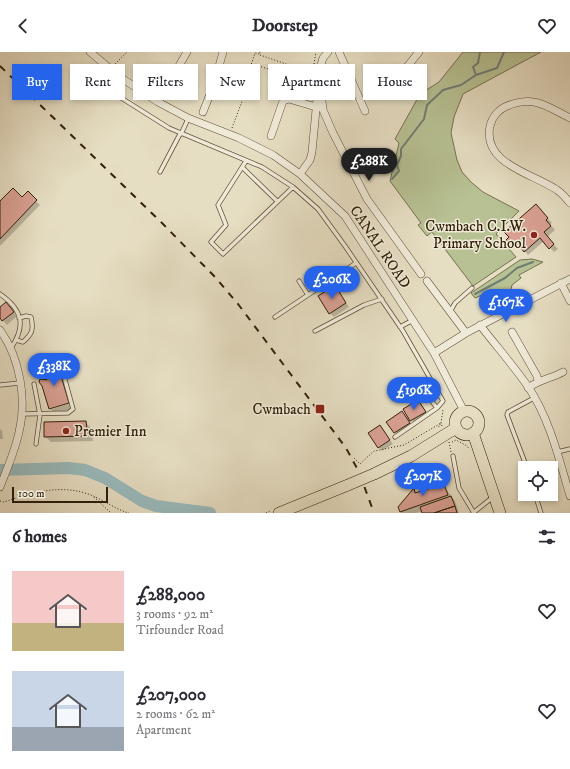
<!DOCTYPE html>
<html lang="en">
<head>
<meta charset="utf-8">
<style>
  body { margin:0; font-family:"IM FELL DW Pica",serif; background:#f7f7f7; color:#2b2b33; height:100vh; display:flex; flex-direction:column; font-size:15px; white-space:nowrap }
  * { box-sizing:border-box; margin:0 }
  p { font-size:13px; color:#7c7c81 }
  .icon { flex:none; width:22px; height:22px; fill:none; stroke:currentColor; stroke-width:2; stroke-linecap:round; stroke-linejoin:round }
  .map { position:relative; height:461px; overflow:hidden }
  .sheet { display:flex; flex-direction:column; background:#fff; flex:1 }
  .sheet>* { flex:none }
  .hud { position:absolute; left:12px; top:12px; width:546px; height:36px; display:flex; gap:8px }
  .tools { position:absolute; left:518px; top:409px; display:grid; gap:8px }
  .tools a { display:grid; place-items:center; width:40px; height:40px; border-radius:0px; background:#fff; box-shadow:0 2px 6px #0003; font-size:20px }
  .scale { position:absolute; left:12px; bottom:10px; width:96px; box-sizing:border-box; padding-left:4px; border:2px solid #322108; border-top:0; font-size:11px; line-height:14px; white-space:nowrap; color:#322108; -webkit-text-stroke:3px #efead8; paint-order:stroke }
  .price { position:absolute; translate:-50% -34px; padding:0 9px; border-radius:14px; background:#2563eb; color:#fff; font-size:13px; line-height:26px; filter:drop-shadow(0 1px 2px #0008) }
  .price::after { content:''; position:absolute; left:50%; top:24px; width:12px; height:9px; margin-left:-6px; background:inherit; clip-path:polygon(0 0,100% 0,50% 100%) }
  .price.selected { background:#222; color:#fff }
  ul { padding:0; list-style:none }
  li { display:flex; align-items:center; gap:12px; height:100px; padding:0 12px }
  li span { display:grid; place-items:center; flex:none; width:112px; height:80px; border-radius:0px; color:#555 }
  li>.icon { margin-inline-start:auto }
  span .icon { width:48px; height:48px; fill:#fffc; stroke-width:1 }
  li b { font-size:17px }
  h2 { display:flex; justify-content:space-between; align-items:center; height:48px; padding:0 12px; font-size:17px }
  .tag { padding:0 14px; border-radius:0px; background:#fff; box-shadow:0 2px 6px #0003; font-size:14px; line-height:36px }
  .tag.selected { background:#2563eb; color:#fff }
  header { display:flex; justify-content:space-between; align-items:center; height:52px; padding:0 12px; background:#fff; font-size:18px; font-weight:800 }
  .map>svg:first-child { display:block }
  .green { fill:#b7c193; stroke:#74714e }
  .shadow { fill:#0003 }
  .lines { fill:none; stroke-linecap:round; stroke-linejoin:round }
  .stream { stroke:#707d74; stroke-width:2 }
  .river { stroke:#99babc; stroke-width:12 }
  .building { fill:#d9a093; stroke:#322108 }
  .lane-casing { stroke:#5f5037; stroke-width:5 }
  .street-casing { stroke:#5f5037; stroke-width:8 }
  .primary-casing { stroke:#322108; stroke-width:12 }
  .path { stroke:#322108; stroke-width:1; stroke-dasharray:1 2; stroke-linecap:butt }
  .lane { stroke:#efead8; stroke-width:3.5 }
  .street { stroke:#efead8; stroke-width:7 }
  .primary { stroke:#e6dec3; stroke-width:11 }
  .rail { stroke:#322108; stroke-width:2; stroke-dasharray:7 7; stroke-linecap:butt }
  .primary-bridge-casing { stroke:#322108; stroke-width:12; stroke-linecap:butt }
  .primary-bridge { stroke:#e6dec3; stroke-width:11 }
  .poi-dot { fill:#8f2418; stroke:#efead8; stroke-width:1.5 }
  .labels { text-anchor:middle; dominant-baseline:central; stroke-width:3; stroke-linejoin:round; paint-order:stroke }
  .poi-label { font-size:15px; fill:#322108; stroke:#efead8; text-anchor:end }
  .street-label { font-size:15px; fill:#322108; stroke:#efead8 }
</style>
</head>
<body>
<header><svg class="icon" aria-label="back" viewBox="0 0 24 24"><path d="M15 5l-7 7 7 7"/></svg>Doorstep<svg class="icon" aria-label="heart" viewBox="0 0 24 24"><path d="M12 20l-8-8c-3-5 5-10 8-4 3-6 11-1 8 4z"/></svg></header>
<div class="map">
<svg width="570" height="461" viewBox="0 0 570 461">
  <rect width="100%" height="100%" fill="#e6dec3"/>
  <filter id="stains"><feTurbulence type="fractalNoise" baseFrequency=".005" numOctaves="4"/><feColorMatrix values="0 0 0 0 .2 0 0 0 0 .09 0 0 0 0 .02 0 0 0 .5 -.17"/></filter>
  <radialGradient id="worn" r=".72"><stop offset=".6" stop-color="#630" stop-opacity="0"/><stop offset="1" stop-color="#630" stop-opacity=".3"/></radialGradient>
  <!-- green -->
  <path class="green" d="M463 0H541L463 42 454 65 451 81 457 108 462 120 471 130 483 140 519 159 496 182 516 205 473 234 432 180 427 184 418 173 421 171 390 129 399 91 395 87 420 42 439 30Z
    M532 207 543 210 519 223 521 226 512 233 509 247 490 257 482 243 475 246 471 241 520 208Z"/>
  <!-- shadow -->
  <path class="shadow" d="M28 141 40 153 0 194V151L22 146Z
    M540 157 552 171 550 172 555 178 547 185 558 197 554 200 544 189 528 203 520 194 516 197 512 193Z
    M335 235 349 255 334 265 330 261Z
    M10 255 17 264 7 273 0 265V256Z
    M57 311 62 317 72 349 52 355V357L72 351 74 356 55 362 50 356 49 329Z
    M418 349 429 364 415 372 404 358Z
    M405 364 413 375 399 384 388 370Z
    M85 370 91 376 93 389 51 390 45 384Z
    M380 374 393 392 382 399 379 395Z
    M0 377 2 379 3 387H0Z
    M444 434 455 449 459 461H423V459L416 461H402L400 459 414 437 418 441Z"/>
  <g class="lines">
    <!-- stream -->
    <path class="stream" d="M476 23 473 15 478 11 480 0
      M392 127 399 119 397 113 401 104V97L424 67 427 53 443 38 461 33 476 23 497 16 504 0
      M475 242 505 226 517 216 533 210"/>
    <!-- river -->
    <path class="river" d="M0 418 68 416 85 418 105 426 142 449 156 454 210 461"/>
  </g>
  <!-- building -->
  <path class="building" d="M13 136 22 145 28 139 37 148 0 187V149Z
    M536 152 548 166 546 168 551 174 544 180 554 192 549 197 540 186 524 200 516 190 511 194 506 188 509 185 504 180Z
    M335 233 346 251 329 262 318 244Z
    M6 250 14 260 2 269 0 266V255Z
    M57 310 69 351 49 357 42 334 39 330 40 327 47 328 43 314Z
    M418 348 426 360 410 369 403 357Z
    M402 359 410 371 394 381 386 370Z
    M86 369 88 384 44 385V370Z
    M380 373 390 388 378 396 368 381Z
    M444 432 448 443 400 460 398 455 414 436 415 441Z
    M451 444 455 454 434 461H422L420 455Z
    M455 454 457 461H434Z"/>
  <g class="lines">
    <defs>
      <path id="lane" d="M120 25 113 31 115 42 169 76 262 115 293 135 318 157 345 194 403 279 443 349 437 356 395 385
        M181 82 188 67
        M246 109 218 153 226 173 211 190 223 202 293 135
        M243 116 277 149
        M160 120 180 82
        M299 229 308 243
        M0 242C23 258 26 274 11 296
        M450 260 455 251 472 236
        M275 265 356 211
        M400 275 413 268
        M315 279 364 253 382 247
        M16 288 23 290C32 282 34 278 31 265L26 264 19 266
        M34 332 40 363 36 392
        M0 333 20 331
        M427 343 437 356
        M22 362 68 361 73 357 65 328
        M557 400 570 397
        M453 404 459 436 474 461
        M527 416 507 363 508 360 534 346
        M535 442 541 461
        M473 461 493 445"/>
      <path id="street" d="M90 0 120 25 158 50 188 66 239 86 273 103 300 122 345 164 434 301 464 359
        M339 0 365 59
        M406 16 419 0
        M317 46 322 49 323 58 333 81 367 147 421 222
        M158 50 187 0
        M203 60 214 32 223 0
        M570 66C546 54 534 43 507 54 499 57 492 65 490 74 482 112 532 121 557 138 562 141 566 146 570 151
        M271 84 283 49 289 47 316 55
        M300 122 310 108 312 100 320 16 323 6 328 0
        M427 229 466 281
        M561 231 570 249
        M480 273C496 294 514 314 529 336 550 368 559 407 570 444
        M0 278C20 306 27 347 19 380 15 399 7 417 0 435
        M512 280 537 324 538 329
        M434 301 466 281 570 227
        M528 336C539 328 552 326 563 320"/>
      <path id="primary" d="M455 371a12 12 0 1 1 24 0a12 12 0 1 1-24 0Z
        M473 381 500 461
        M374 422 411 404 456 376
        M279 461 348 433"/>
    </defs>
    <!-- lane casing -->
    <use href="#lane" class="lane-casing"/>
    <!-- street casing -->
    <use href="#street" class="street-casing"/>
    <!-- primary casing -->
    <use href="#primary" class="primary-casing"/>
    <!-- path -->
    <path class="path" d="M260 3 312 21
      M115 12 127 0
      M314 12 316 0
      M254 16 256 13 280 21 288 17 306 23 312 21V19
      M232 76 254 17 251 13 255 1 260 2V0
      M442 374 441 371 443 358
      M449 390 451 400
      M452 390 456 388 467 394 469 397
      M354 406 360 412 374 399 404 393 441 371 438 376
      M94 445 111 461
      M0 449 4 450C30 441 60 432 88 442 103 447 114 457 129 461
      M266 461 270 459"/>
    <!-- lane -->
    <use href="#lane" class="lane"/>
    <!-- street -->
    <use href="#street" class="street"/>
    <!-- primary -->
    <use href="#primary" class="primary"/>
    <!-- rail -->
    <path class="rail" d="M0 14 163 172 215 225 238 252 346 396 359 420 374 461"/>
    <defs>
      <path id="primary-bridge" d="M348 433 374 422"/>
    </defs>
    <!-- primary-bridge casing -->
    <use href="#primary-bridge" class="primary-bridge-casing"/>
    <!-- primary-bridge -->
    <use href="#primary-bridge" class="primary-bridge"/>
  </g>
  <!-- markers -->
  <g class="poi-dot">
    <circle cx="534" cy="183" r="4"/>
    <rect x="315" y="352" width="10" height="10" rx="2"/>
    <circle cx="66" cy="379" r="4"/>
  </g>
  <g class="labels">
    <!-- poi labels -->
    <g class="poi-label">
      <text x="526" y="174">Cwmbach C.I.W.<tspan x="526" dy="17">Primary School</tspan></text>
      <text x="311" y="357">Cwmbach</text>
      <text x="74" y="379" text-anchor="start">Premier Inn</text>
    </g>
    <!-- street labels -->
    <g class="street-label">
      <text transform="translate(380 195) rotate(56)">CANAL ROAD</text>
    </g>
  </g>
  <rect width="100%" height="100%" filter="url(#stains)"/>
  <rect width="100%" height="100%" fill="url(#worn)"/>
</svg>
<div class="tools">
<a><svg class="icon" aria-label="locate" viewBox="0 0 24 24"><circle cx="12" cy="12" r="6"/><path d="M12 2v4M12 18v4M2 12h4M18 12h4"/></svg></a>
</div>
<div class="scale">100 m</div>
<b class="price selected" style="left:369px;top:130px">£288K</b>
<b class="price" style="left:332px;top:248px">£206K</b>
<b class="price" style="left:506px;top:271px">£167K</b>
<b class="price" style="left:54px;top:335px">£338K</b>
<b class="price" style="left:414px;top:359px">£196K</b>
<b class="price" style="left:423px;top:445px">£207K</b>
<div class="hud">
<a class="tag selected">Buy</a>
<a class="tag">Rent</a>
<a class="tag">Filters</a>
<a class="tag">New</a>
<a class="tag">Apartment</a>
<a class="tag">House</a>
</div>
</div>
<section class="sheet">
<h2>6 homes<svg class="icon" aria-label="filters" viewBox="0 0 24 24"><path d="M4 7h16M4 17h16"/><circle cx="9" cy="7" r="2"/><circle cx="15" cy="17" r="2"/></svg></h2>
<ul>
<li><span style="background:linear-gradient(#f6c9c9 65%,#c2b280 0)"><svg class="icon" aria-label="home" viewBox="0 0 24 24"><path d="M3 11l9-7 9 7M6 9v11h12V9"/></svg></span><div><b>£288,000</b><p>3 rooms · 92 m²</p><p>Tirfounder Road</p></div><svg class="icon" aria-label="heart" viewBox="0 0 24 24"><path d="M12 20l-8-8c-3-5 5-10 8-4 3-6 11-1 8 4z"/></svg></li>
<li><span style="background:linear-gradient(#c9d6e8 70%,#9aa5b1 0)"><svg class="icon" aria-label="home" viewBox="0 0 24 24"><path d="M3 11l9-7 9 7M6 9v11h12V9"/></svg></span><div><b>£207,000</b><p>2 rooms · 62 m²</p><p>Apartment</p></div><svg class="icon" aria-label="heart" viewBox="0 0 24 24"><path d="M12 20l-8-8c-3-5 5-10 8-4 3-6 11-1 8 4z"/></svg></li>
</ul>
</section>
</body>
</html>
